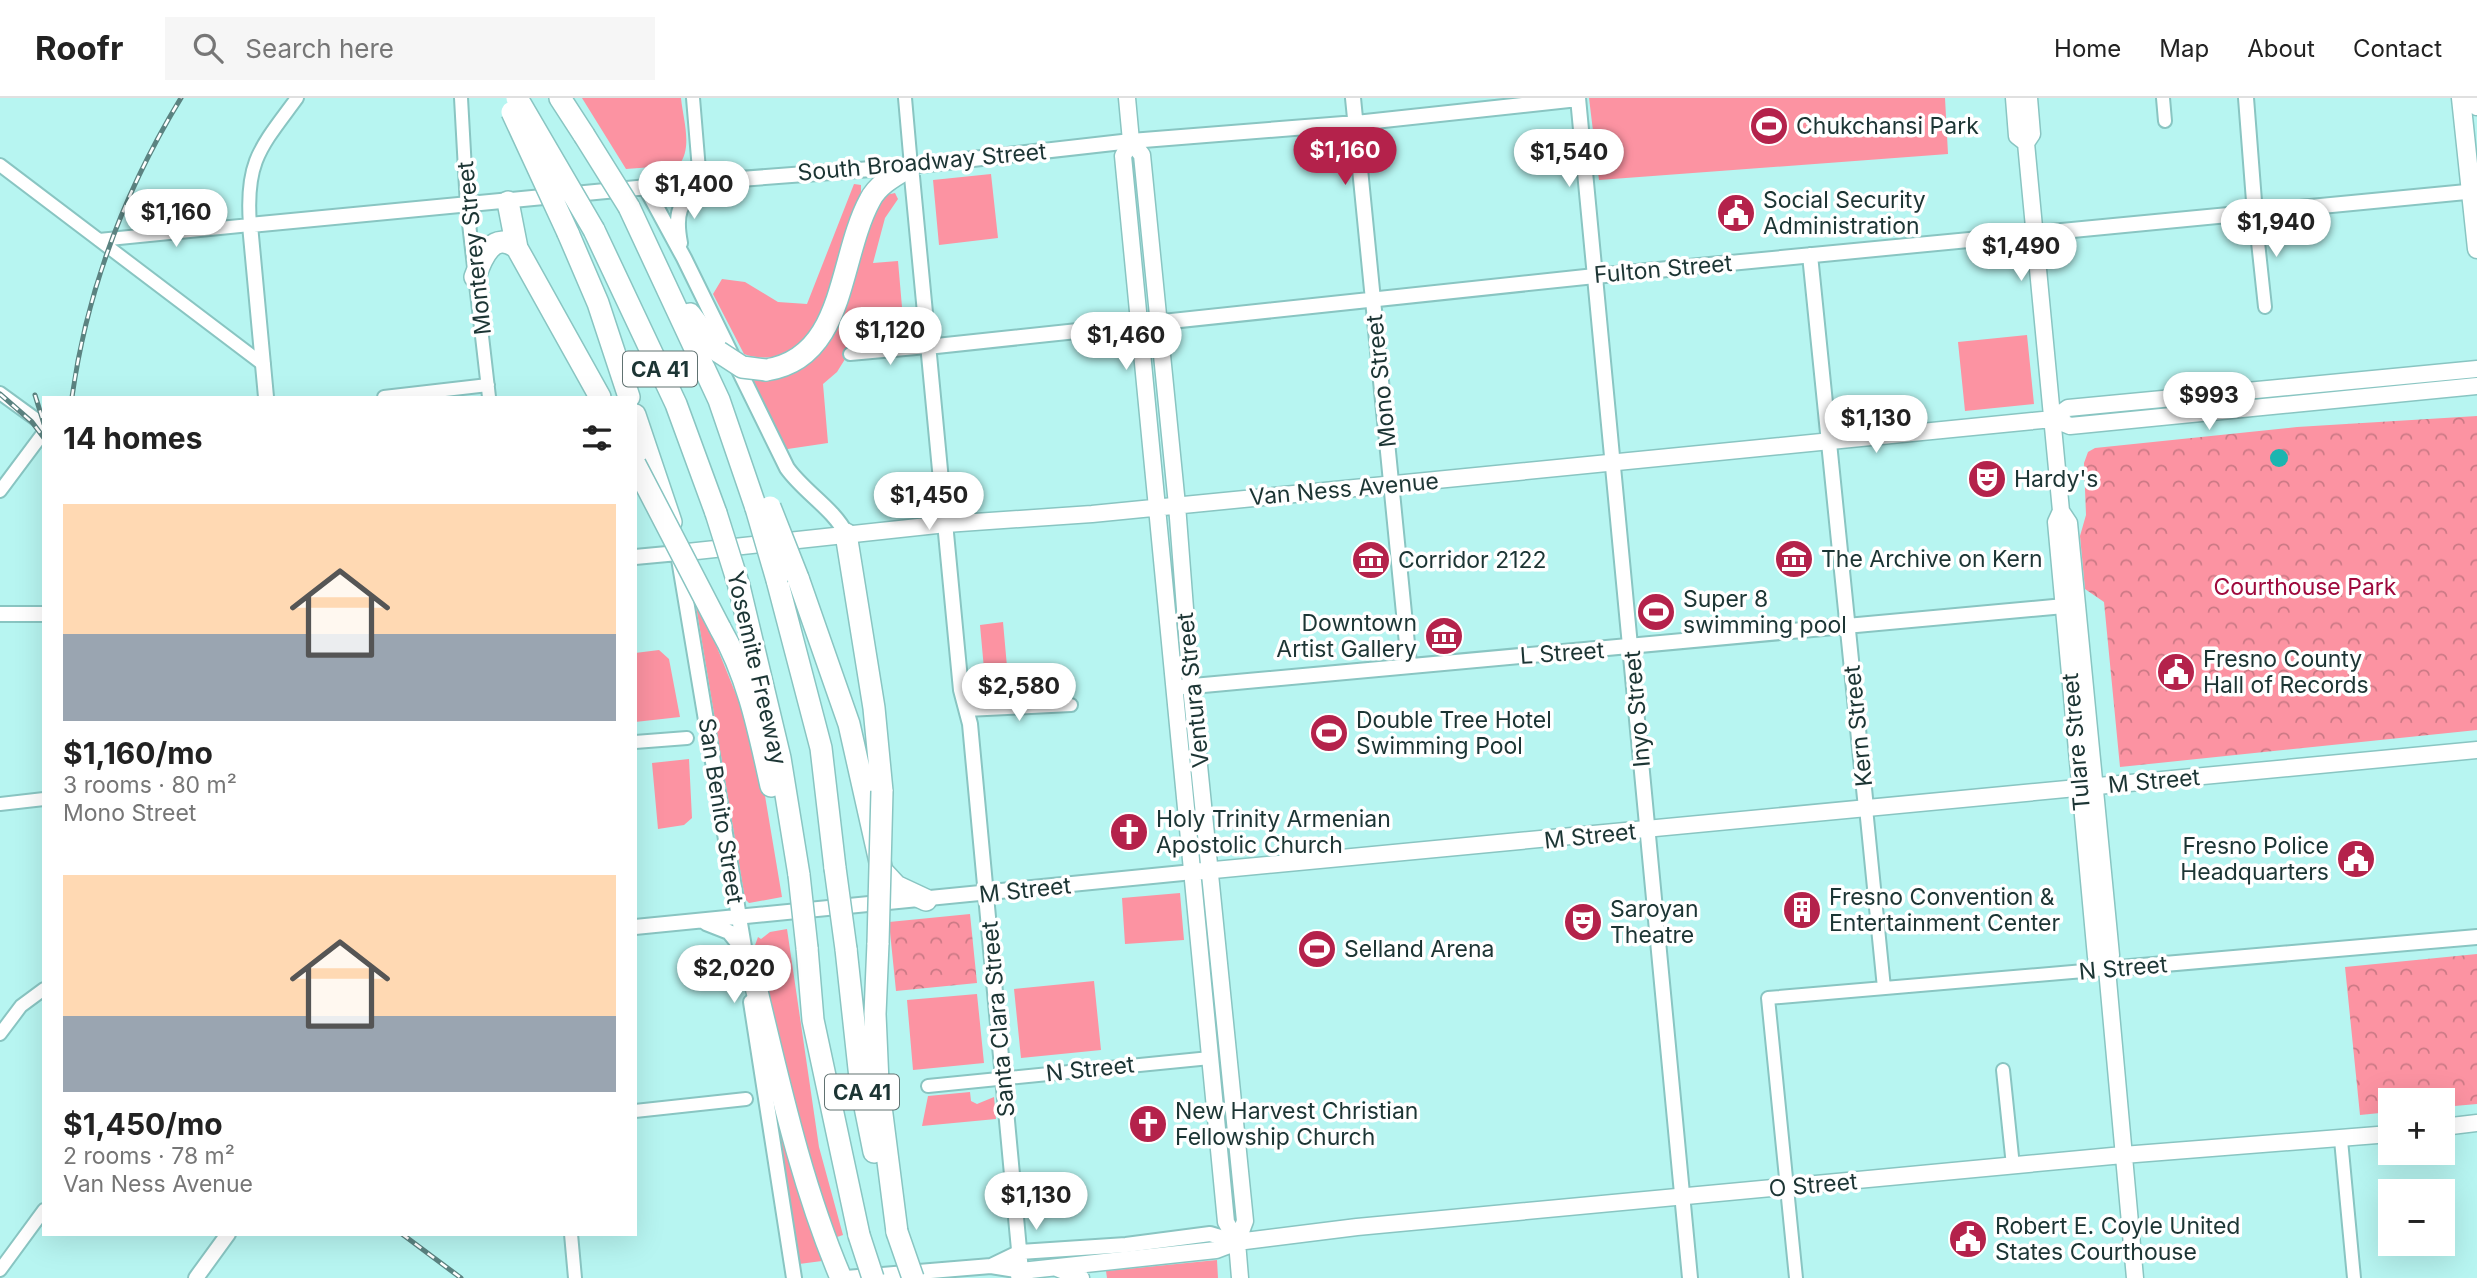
<!DOCTYPE html>
<html lang="en">
<head>
<meta charset="utf-8">
<style>
  body { margin:0; font-family:Inter,sans-serif; background:#f6f6f6; color:#222; height:100vh; display:flex; flex-direction:column; font-size:26px; white-space:nowrap }
  * { box-sizing:border-box; margin:0 }
  p { font-size:23px; color:#767676 }
  .icon { flex:none; width:38px; height:38px; fill:none; stroke:currentColor; stroke-width:2; stroke-linecap:round; stroke-linejoin:round }
  .map { position:relative; flex:1; overflow:hidden }
  .details { position:absolute; left:42px; top:298px; width:595px; height:840px; display:flex; flex-direction:column; background:#fff; border-radius:0px; box-shadow:0 7px 28px #0002 }
  .details>* { flex:none }
  .tools { position:absolute; left:2378px; top:990px; display:grid; gap:14px }
  .tools a { display:grid; place-items:center; width:77px; height:77px; border-radius:0px; background:#fff; box-shadow:0 7px 28px #0002; font-size:35px }
  .price { position:absolute; translate:-50% -60px; padding:0 16px; border-radius:24px; background:#fff; color:#222; font-size:23px; line-height:46px; filter:drop-shadow(0 2px 4px #0008) }
  .price::after { content:''; position:absolute; left:50%; top:42px; width:21px; height:16px; margin-left:-10px; background:inherit; clip-path:polygon(0 0,100% 0,50% 100%) }
  .price.selected { background:#b4224b; color:#fff }
  ul { padding:0; list-style:none }
  li { display:grid; align-content:center; gap:14px; height:371px; padding:0 21px }
  li span { display:grid; place-items:center; height:217px; border-radius:0px; color:#555 }
  li>.icon { margin-inline-start:auto }
  span .icon { width:126px; height:126px; fill:#fffc; stroke-width:1 }
  li b { font-size:30px }
  h2 { display:flex; justify-content:space-between; align-items:center; height:84px; padding:0 21px; font-size:30px }
  header { display:flex; align-items:center; gap:42px; box-sizing:border-box; height:98px; padding:0 35px; background:#fff; border-bottom:2px solid #e0e0e0 }
  header strong { font-size:33px }
  nav { display:flex; gap:38px; margin-inline-start:auto; font-size:24px }
  .search { width:490px; height:63px; background:#f6f6f6; display:flex; align-items:center; gap:18px; box-sizing:border-box; padding:0 24px; border-radius:0px; color:#767676; font-size:26px }
  .map>svg:first-child { display:block }
  .grass { fill:#fc93a2 }
  .park { fill:url(#park-crowns) }
  .water { fill:#1bb5b0 }
  .lines { fill:none; stroke-linecap:round; stroke-linejoin:round }
  .minor-casing { stroke:#89c5c2; stroke-width:16 }
  .tertiary-casing { stroke:#89c5c2; stroke-width:18 }
  .secondary-casing { stroke:#89c5c2; stroke-width:19 }
  .primary-casing { stroke:#89c5c2; stroke-width:21 }
  .motorway-casing { stroke:#89c5c2; stroke-width:24 }
  .minor { stroke:#fff; stroke-width:12 }
  .tertiary { stroke:#fff; stroke-width:14 }
  .secondary { stroke:#fff; stroke-width:16 }
  .primary { stroke:#fff; stroke-width:18 }
  .motorway { stroke:#fff; stroke-width:21 }
  .rail-casing { stroke:#5b8381; stroke-width:5 }
  .rail { stroke:#fff; stroke-width:2.5; stroke-dasharray:8; stroke-linecap:butt }
  .motorway-bridge-casing { stroke:#89c5c2; stroke-width:24; stroke-linecap:butt }
  .motorway-bridge { stroke:#fff; stroke-width:21 }
  .labels { text-anchor:middle; dominant-baseline:central; stroke-width:7; stroke-linejoin:round; paint-order:stroke }
  .shield { fill:#fff; stroke:#607271; stroke-width:2 }
  .shield-label { font-size:21px; font-weight:bold; fill:#1c3534 }
  .poi-label { font-size:23px; fill:#1c3534; stroke:#fff; text-anchor:start }
  .street-label { font-size:23px; fill:#1c3534; stroke:#fff }
  .park-label { font-size:23px; fill:#9e083c; stroke:#fff }
</style>
</head>
<body>
<header>
<strong>Roofr</strong>
<div class="search"><svg class="icon" aria-label="search" viewBox="0 0 24 24"><circle cx="10" cy="10" r="6"/><path d="M15 15l6 6"/></svg>Search here</div>
<nav><a>Home</a><a>Map</a><a>About</a><a>Contact</a></nav>
</header>
<div class="map">
<svg width="2477" height="1180" viewBox="0 0 2477 1180">
  <defs>
    <pattern id="park-crowns" width="20" height="18" patternUnits="userSpaceOnUse" patternTransform="scale(1.75)"><rect width="20" height="18" fill="#fc93a2"/><path d="M2 6a3 3 0 1 1 6 0M12 15a3 3 0 1 1 6 0" fill="none" stroke="#cb7985"/></pattern>
  </defs>
  <rect width="100%" height="100%" fill="#b7f5f1"/>
  <!-- grass -->
  <path class="grass" d="M582 0H681C683 21 693 50 679 67L626 71Z
    M1589 0H1945L1948 56 1599 82Z
    M991 76 998 140 939 147 933 82Z
    M854 86 861 87V94C849 131 827 226 800 249 786 261 759 262 744 256L713 196 722 181 745 184 778 204 807 206Z
    M895 95 898 101 885 120 873 165 898 163 904 232 860 237 837 274 823 286 828 345 781 352 751 280 804 268 881 98Z
    M2027 237 2034 306 1965 313 1958 244Z
    M693 490 746 621 763 686 782 799 749 805 745 801Z
    M1003 524 1009 591 986 593 980 527Z
    M659 552 669 561 680 619 635 624V555Z
    M689 661 692 720 684 727 658 731 652 665Z
    M1180 795 1184 842 1125 846 1122 800Z
    M787 831 819 1049 843 1137 834 1140 795 1027 754 850 758 839 761 841 770 834Z
    M1094 883 1101 952 1021 960 1014 891Z
    M977 896 984 965 913 972 907 902Z
    M773 990 788 1059 822 1163 799 1166Z
    M970 994 971 1003 977 1006 994 999 996 1021 922 1028 928 998Z
    M1217 1162 1218 1180H1107L1106 1173Z"/>
  <!-- park -->
  <path class="park" d="M2477 318V632L2120 669 2104 504 2085 491 2080 438 2086 417 2084 365 2088 354 2095 350 2297 329Z
    M970 816 977 885 896 893 889 824Z
    M2477 856V1006L2443 1009V1003H2390V1014L2360 1017 2345 869Z"/>
  <!-- water -->
  <path class="water" d="M2270 360a9 9 0 1 1 18 0a9 9 0 1 1-18 0Z"/>
  <g class="lines">
    <defs>
      <path id="minor" d="M461 0 467 108 489 299
        M693 0 700 84
        M905 0 911 68
        M2163 0 2165 23
        M0 67 264 267
        M2255 116 2265 209
        M99 142 250 127C245 63 261 49 297 0
        M850 256 927 249
        M0 295 44 327
        M384 299 488 287
        M0 393 44 334
        M966 612 1071 607
        M635 644 687 640
        M0 706 44 701
        M1866 710 1884 890
        M0 936 21 908 44 891
        M2003 972 2013 1068
        M928 988 1210 960
        M635 1013 746 1001
        M2341 1042 2354 1180
        M571 1136 575 1180
        M0 1172 44 1112
        M1796 1180 1768 900 2107 871"/>
      <path id="tertiary" d="M1353 0 1409 566
        M1578 0 1690 1180
        M2246 0 2255 116
        M646 90 684 160 787 370C804 394 834 411 846 436
        M680 145C674 113 680 107 700 84
        M1810 157 1866 710
        M927 249 1595 178 2477 93
        M266 299 250 127 700 84 911 68 1131 43 1356 25 1578 1
        M635 459 678 455 747 867
        M0 516H44
        M1182 589 2075 507
        M706 825 729 834 742 850
        M635 829 1193 774
        M2107 871 2477 839
        M751 904 794 1180
        M991 1168 1020 1154 1126 1147 1210 1136 1237 1144
        M196 1180 228 1136
        M846 1180 991 1168 1021 1173 970 626 961 592 956 540 911 68"/>
      <path id="secondary" d="M1127 0 1131 43 1123 58 1226 1124 1237 1144 1240 1180
        M2014 0 2017 38 2026 45
        M2029 0 2032 36 2026 45 2061 413 2069 425 2111 857 2107 871 2135 1180
        M1131 43 1142 57 1177 407 1191 588 1245 1123 1237 1144
        M2053 321 2068 310 2477 271
        M2061 413 2056 424 2096 859 2107 871
        M678 455 946 426 1092 416 2053 321 2070 328 2477 288
        M1193 774 2477 652
        M2443 1029 2477 1025
        M1057 1170 1081 1180
        M1021 1173 1216 1152 1237 1144 1357 1129 2123 1057 2390 1036"/>
      <path id="primary" d="M2461 0 2477 151
        M2474 0 2477 8"/>
      <path id="motorway" d="M560 0 584 37
        M508 104 517 150 600 299
        M629 109 719 302 756 410
        M594 132 676 306 716 415
        M568 135 598 205 629 299
        M475 179C482 159 493 132 517 150
        M690 216 719 254
        M766 272C846 260 838 161 870 102 878 86 896 77 911 68
        M635 317 671 424
        M846 436 874 610 882 693
        M798 480 849 626 882 773 896 788 926 802
        M777 482 821 650 835 770
        M739 488 780 660 799 777
        M720 530C748 578 759 634 771 688
        M878 845 875 916 878 985 897 1134
        M807 850 813 922 859 1137
        M846 851 861 989 874 1054
        M747 861 756 889C780 988 801 1086 841 1180
        M1021 1173 1022 1180"/>
    </defs>
    <!-- minor casing -->
    <use href="#minor" class="minor-casing"/>
    <!-- tertiary casing -->
    <use href="#tertiary" class="tertiary-casing"/>
    <!-- secondary casing -->
    <use href="#secondary" class="secondary-casing"/>
    <!-- primary casing -->
    <use href="#primary" class="primary-casing"/>
    <!-- motorway casing -->
    <use href="#motorway" class="motorway-casing"/>
    <!-- minor -->
    <use href="#minor" class="minor"/>
    <!-- tertiary -->
    <use href="#tertiary" class="tertiary"/>
    <!-- secondary -->
    <use href="#secondary" class="secondary"/>
    <!-- primary -->
    <use href="#primary" class="primary"/>
    <!-- motorway -->
    <use href="#motorway" class="motorway"/>
    <defs>
      <path id="rail" d="M0 296 32 324 44 340
        M35 297 44 326
        M72 299C87 192 125 92 181 0
        M402 1136 461 1180"/>
    </defs>
    <!-- rail casing -->
    <use href="#rail" class="rail-casing"/>
    <!-- rail -->
    <use href="#rail" class="rail"/>
    <defs>
      <path id="motorway-bridge" d="M517 0 594 132
        M512 14 568 135
        M584 37 629 109
        M719 254 742 269 766 272
        M635 366 720 530
        M770 409 798 480
        M756 410 777 482
        M716 415 739 488
        M835 770 846 851
        M799 777 807 850
        M878 845 882 693
        M897 1134 913 1180
        M859 1137 873 1180"/>
    </defs>
    <!-- motorway-bridge casing -->
    <use href="#motorway-bridge" class="motorway-bridge-casing"/>
    <!-- motorway-bridge -->
    <use href="#motorway-bridge" class="motorway-bridge"/>
  </g>
  <!-- icons -->
  <defs>
    <symbol id="stadium-disc" viewBox="-11 -11 22 22"><circle r="9.5" fill="#b4224b" stroke="#fff"/><path d="M0-5a6.5 5 0 1 0 0 10a6.5 5 0 1 0 0-10ZM-3.5-1.8h7v3.6h-7Z" fill="#fff"/></symbol>
    <symbol id="civic-disc" viewBox="-11 -11 22 22"><circle r="9.5" fill="#b4224b" stroke="#fff"/><path d="M-.6-6.5H3V-4.5H.6V-3L4-1V1h2V6H-6V1h2V-1L-.6-3ZM-1.2 2.5V6h2.4V2.5Z" fill="#fff"/></symbol>
    <symbol id="theatre-disc" viewBox="-11 -11 22 22"><circle r="9.5" fill="#b4224b" stroke="#fff"/><path d="M-5-5.5Q0-4 5-5.5V0Q5 5 0 6Q-5 5-5 0ZM-3.3-2.5H-1v1.5H-3.3ZM1-2.5H3.3v1.5H1ZM-2.8 1Q0 5.5 2.8 1Z" fill="#fff"/></symbol>
    <symbol id="museum-disc" viewBox="-11 -11 22 22"><circle r="9.5" fill="#b4224b" stroke="#fff"/><path d="M0-6L6-3V-2H-6V-3ZM-5-1h2V3h-2ZM-1-1h2V3h-2ZM3-1h2V3H3ZM-6 4H6V6H-6Z" fill="#fff"/></symbol>
    <symbol id="church-disc" viewBox="-11 -11 22 22"><circle r="9.5" fill="#b4224b" stroke="#fff"/><path d="M-1.2-6h2.4v3.5h3.3v2.4h-3.3V6h-2.4V-.1h-3.3v-2.4h3.3Z" fill="#fff"/></symbol>
    <symbol id="building-disc" viewBox="-11 -11 22 22"><circle r="9.5" fill="#b4224b" stroke="#fff"/><path d="M-4-6H4V6H1V3H-1V6H-4ZM-2.5-4.3h1.7v1.8h-1.7ZM.8-4.3h1.7v1.8H.8ZM-2.5-1h1.7V.8h-1.7ZM.8-1h1.7V.8H.8Z" fill="#fff"/></symbol>
  </defs>
  <g fill-rule="evenodd">
    <use href="#stadium-disc" x="1747" y="6" width="44" height="44"/>
    <use href="#civic-disc" x="1714" y="93" width="44" height="44"/>
    <use href="#theatre-disc" x="1965" y="359" width="44" height="44"/>
    <use href="#museum-disc" x="1772" y="439" width="44" height="44"/>
    <use href="#museum-disc" x="1349" y="440" width="44" height="44"/>
    <use href="#stadium-disc" x="1634" y="492" width="44" height="44"/>
    <use href="#museum-disc" x="1422" y="516" width="44" height="44"/>
    <use href="#civic-disc" x="2154" y="552" width="44" height="44"/>
    <use href="#stadium-disc" x="1307" y="613" width="44" height="44"/>
    <use href="#church-disc" x="1107" y="712" width="44" height="44"/>
    <use href="#civic-disc" x="2334" y="739" width="44" height="44"/>
    <use href="#building-disc" x="1780" y="790" width="44" height="44"/>
    <use href="#theatre-disc" x="1561" y="802" width="44" height="44"/>
    <use href="#stadium-disc" x="1295" y="829" width="44" height="44"/>
    <use href="#church-disc" x="1126" y="1004" width="44" height="44"/>
    <use href="#civic-disc" x="1946" y="1119" width="44" height="44"/>
  </g>
  <g class="labels">
    <!-- shield labels -->
    <g class="shield">
      <rect x="623" y="253.5" width="74" height="35" rx="5"/>
      <rect x="825" y="976.5" width="74" height="35" rx="5"/>
    </g>
    <g class="shield-label">
      <text x="660" y="271">CA 41</text>
      <text x="862" y="994">CA 41</text>
    </g>
    <!-- poi labels -->
    <g class="poi-label">
      <text x="1796" y="28">Chukchansi Park</text>
      <text x="1763" y="102">Social Security<tspan x="1763" dy="26">Administration</tspan></text>
      <text x="2014" y="381">Hardy's</text>
      <text x="1821" y="461">The Archive on Kern</text>
      <text x="1398" y="462">Corridor 2122</text>
      <text x="1683" y="501">Super 8<tspan x="1683" dy="26">swimming pool</tspan></text>
      <text x="1417" y="525" text-anchor="end">Downtown<tspan x="1417" dy="26">Artist Gallery</tspan></text>
      <text x="2203" y="561">Fresno County<tspan x="2203" dy="26">Hall of Records</tspan></text>
      <text x="1356" y="622">Double Tree Hotel<tspan x="1356" dy="26">Swimming Pool</tspan></text>
      <text x="1156" y="721">Holy Trinity Armenian<tspan x="1156" dy="26">Apostolic Church</tspan></text>
      <text x="2329" y="748" text-anchor="end">Fresno Police<tspan x="2329" dy="26">Headquarters</tspan></text>
      <text x="1829" y="799">Fresno Convention &amp;<tspan x="1829" dy="26">Entertainment Center</tspan></text>
      <text x="1610" y="811">Saroyan<tspan x="1610" dy="26">Theatre</tspan></text>
      <text x="1344" y="851">Selland Arena</text>
      <text x="1175" y="1013">New Harvest Christian<tspan x="1175" dy="26">Fellowship Church</tspan></text>
      <text x="1995" y="1128">Robert E. Coyle United<tspan x="1995" dy="26">States Courthouse</tspan></text>
    </g>
    <!-- street labels -->
    <g class="street-label">
      <text transform="translate(922 64) rotate(-5)">South Broadway Street</text>
      <text transform="translate(474 150) rotate(-96)">Monterey Street</text>
      <text transform="translate(1663 171) rotate(-5)">Fulton Street</text>
      <text transform="translate(1381 283) rotate(-96)">Mono Street</text>
      <text transform="translate(1344 391) rotate(-5)">Van Ness Avenue</text>
      <text transform="translate(1562 555) rotate(-4)">L Street</text>
      <text transform="translate(757 570) rotate(77)">Yosemite Freeway</text>
      <text transform="translate(1193 592) rotate(-96)">Ventura Street</text>
      <text transform="translate(1637 611) rotate(-95)">Inyo Street</text>
      <text transform="translate(1858 628) rotate(-96)">Kern Street</text>
      <text transform="translate(2076 644) rotate(-95)">Tulare Street</text>
      <text transform="translate(2154 683) rotate(-5)">M Street</text>
      <text transform="translate(721 713) rotate(81)">San Benito Street</text>
      <text transform="translate(1590 738) rotate(-6)">M Street</text>
      <text transform="translate(1025 792) rotate(-6)">M Street</text>
      <text transform="translate(2123 870) rotate(-5)">N Street</text>
      <text transform="translate(998 921) rotate(-95)">Santa Clara Street</text>
      <text transform="translate(1090 971) rotate(-6)">N Street</text>
      <text transform="translate(1813 1087) rotate(-5)">O Street</text>
    </g>
    <!-- park labels -->
    <g class="park-label">
      <text x="2305" y="489">Courthouse Park</text>
    </g>
  </g>
</svg>
<div class="tools">
<a>+</a>
<a>−</a>
</div>
<b class="price selected" style="left:1345px;top:89px">$1,160</b>
<b class="price" style="left:1569px;top:91px">$1,540</b>
<b class="price" style="left:694px;top:123px">$1,400</b>
<b class="price" style="left:176px;top:151px">$1,160</b>
<b class="price" style="left:2276px;top:161px">$1,940</b>
<b class="price" style="left:2021px;top:185px">$1,490</b>
<b class="price" style="left:890px;top:269px">$1,120</b>
<b class="price" style="left:1126px;top:274px">$1,460</b>
<b class="price" style="left:2209px;top:334px">$993</b>
<b class="price" style="left:1876px;top:357px">$1,130</b>
<b class="price" style="left:929px;top:434px">$1,450</b>
<b class="price" style="left:1019px;top:625px">$2,580</b>
<b class="price" style="left:734px;top:907px">$2,020</b>
<b class="price" style="left:1036px;top:1134px">$1,130</b>
<section class="details">
<h2>14 homes<svg class="icon" aria-label="filters" viewBox="0 0 24 24"><path d="M4 7h16M4 17h16"/><circle cx="9" cy="7" r="2"/><circle cx="15" cy="17" r="2"/></svg></h2>
<ul>
<li><span style="background:linear-gradient(#ffd9b3 60%,#9aa5b1 0)"><svg class="icon" aria-label="home" viewBox="0 0 24 24"><path d="M3 11l9-7 9 7M6 9v11h12V9"/></svg></span><div><b>$1,160/mo</b><p>3 rooms · 80 m²</p><p>Mono Street</p></div></li>
<li><span style="background:linear-gradient(#ffd9b3 65%,#9aa5b1 0)"><svg class="icon" aria-label="home" viewBox="0 0 24 24"><path d="M3 11l9-7 9 7M6 9v11h12V9"/></svg></span><div><b>$1,450/mo</b><p>2 rooms · 78 m²</p><p>Van Ness Avenue</p></div></li>
</ul>
</section>
</div>
</body>
</html>
